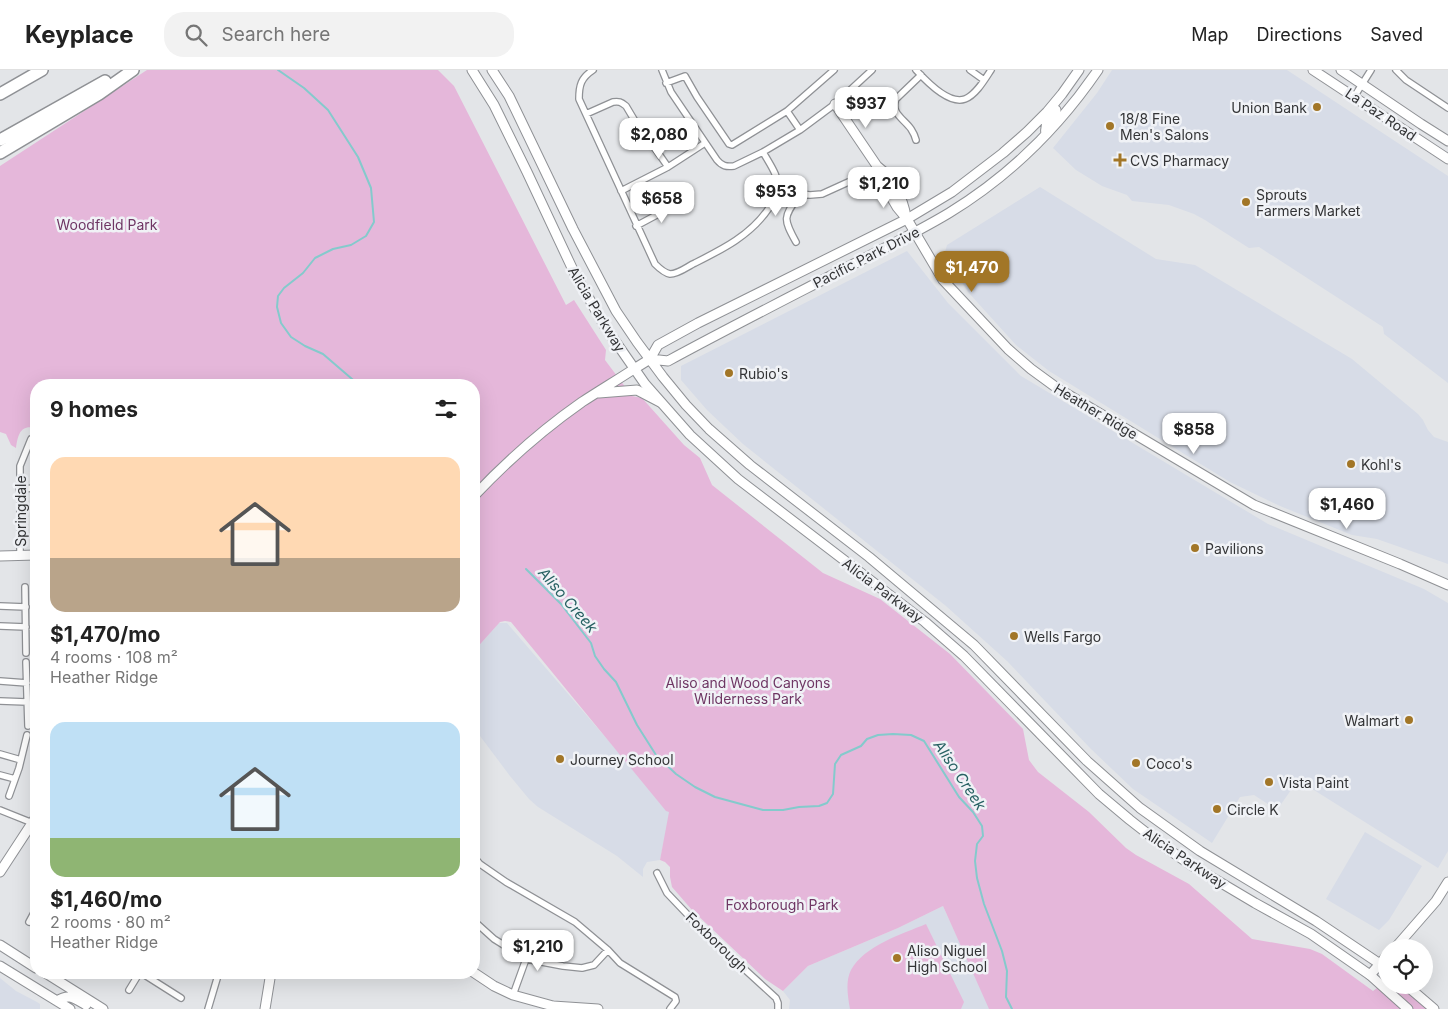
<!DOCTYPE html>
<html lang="en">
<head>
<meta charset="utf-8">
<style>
  body { margin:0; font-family:Inter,sans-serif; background:#f2f2f2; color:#222; height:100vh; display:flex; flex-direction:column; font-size:19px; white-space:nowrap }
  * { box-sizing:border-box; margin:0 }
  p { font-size:16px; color:#767676 }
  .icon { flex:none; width:28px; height:28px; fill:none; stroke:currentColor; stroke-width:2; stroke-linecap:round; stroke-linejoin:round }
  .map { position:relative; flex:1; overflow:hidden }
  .side { position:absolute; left:30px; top:309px; width:450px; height:600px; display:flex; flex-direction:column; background:#fff; border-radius:20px; box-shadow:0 5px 20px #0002 }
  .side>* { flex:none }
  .controls { position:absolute; left:1378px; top:869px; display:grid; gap:10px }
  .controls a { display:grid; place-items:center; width:55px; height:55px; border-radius:50%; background:#fff; box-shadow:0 5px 20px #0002; font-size:25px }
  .price { position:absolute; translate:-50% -42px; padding:0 11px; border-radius:10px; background:#fff; color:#222; font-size:16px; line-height:32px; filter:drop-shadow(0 1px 2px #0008) }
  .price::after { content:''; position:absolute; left:50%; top:30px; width:15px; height:11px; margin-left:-8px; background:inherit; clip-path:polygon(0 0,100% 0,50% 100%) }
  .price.current { background:#a27627; color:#fff }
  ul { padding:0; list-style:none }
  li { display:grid; align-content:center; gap:10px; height:265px; padding:0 20px }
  li span { display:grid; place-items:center; height:155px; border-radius:15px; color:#555 }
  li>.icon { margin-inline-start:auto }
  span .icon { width:90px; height:90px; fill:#fffc; stroke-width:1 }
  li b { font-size:21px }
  h2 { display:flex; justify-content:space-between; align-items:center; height:60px; padding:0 20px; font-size:21px }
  header { display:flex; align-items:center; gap:30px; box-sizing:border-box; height:70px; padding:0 25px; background:#fff; border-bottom:1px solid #e0e0e0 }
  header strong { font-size:24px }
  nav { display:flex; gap:28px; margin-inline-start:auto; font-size:18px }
  .search { width:350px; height:45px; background:#f2f2f2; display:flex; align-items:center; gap:12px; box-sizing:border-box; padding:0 18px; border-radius:20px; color:#767676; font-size:19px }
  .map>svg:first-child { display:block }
  .built { fill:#d7dce7 }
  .green { fill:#e5b7da }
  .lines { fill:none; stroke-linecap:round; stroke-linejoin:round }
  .stream { stroke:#84cacc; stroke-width:2 }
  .street-casing { stroke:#8f9195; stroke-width:8 }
  .secondary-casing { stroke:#8f9195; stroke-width:11 }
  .primary-casing { stroke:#8f9195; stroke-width:11 }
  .highway-casing { stroke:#8f9195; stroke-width:14 }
  .street { stroke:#fff; stroke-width:5.5 }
  .secondary { stroke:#fff; stroke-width:9 }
  .primary { stroke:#fff; stroke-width:9 }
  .highway { stroke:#fff; stroke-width:11 }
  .poi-dot { fill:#a27627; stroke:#f0f2f6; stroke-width:2 }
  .labels { text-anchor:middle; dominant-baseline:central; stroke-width:5; stroke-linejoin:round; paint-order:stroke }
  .poi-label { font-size:14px; fill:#333436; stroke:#f0f2f6; text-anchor:start }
  .street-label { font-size:14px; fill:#333436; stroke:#f0f2f6 }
  .park-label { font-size:14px; fill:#6f3664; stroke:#f0f2f6 }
  .water-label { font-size:15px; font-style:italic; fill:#276163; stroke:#f0f2f6 }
</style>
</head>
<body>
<header>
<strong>Keyplace</strong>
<div class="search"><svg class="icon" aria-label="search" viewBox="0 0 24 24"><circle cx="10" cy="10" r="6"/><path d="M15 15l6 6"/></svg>Search here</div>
<nav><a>Map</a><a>Directions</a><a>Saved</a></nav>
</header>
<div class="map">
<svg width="1448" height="939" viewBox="0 0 1448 939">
  <rect width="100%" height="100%" fill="#e3e5e8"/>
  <!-- built -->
  <path class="built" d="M1112 0H1287L1448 106V313L1384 264 1383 257 1259 177 1249 178 1205 150 1194 144 1169 135 1132 131 1127 125 1102 116 1076 100 1053 78 1097 23Z
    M1040 117 1156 189 1195 195 1352 289 1418 344 1423 350 1428 360 1434 367 1448 372V494L1377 469 1352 465 1280 436 1230 412 1049 301 1016 275 968 222 944 185 947 175Z
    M907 181 948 233 1021 306 1268 454 1424 519 1448 533V781L1438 798 1298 710 1277 740 1254 725 1240 727 1212 773 1133 719 1091 679 1007 591 946 536 743 374 707 340 681 310V296Z
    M499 553H507L670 742 660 790 647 792 643 799V807L617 786 538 737 529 729 510 706 474 658V581Z
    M1365 762 1422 796 1389 850 1379 860 1326 829Z
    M943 836 990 939H789L790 930 783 921 808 896 898 858Z
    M0 908 16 921 37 932 40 934V939H0Z"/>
  <!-- green -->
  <path class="green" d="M147 0H438L454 16 566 235 574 230 606 280 605 290 632 326 642 328 684 375 700 388 712 415 823 503 880 529 950 584 1023 659 1029 690 1038 702 1089 742 1126 778 1136 785 1189 814 1252 869 1310 879 1322 884 1373 921 1381 915H1393L1411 925 1428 939H989L943 836 898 858 808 896 783 921 765 909 692 840 672 817 670 807V797L665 792 660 790 669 742 666 741 511 552 505 551 500 552 474 581V315H36V358C20 354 18 365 16 378L11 375 6 364 0 362V96Z
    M926 854 964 932 961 939H850C848 927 845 912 851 900 864 876 902 864 926 854Z"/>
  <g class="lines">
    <!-- stream -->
    <path class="stream" d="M278 0 304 18 328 40 358 87 371 118 374 152 366 166 351 175 333 179 315 188 303 203 284 218 278 226 277 237 281 253 291 267 305 276 323 284 359 315
      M526 499 561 534 591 573 595 586 604 599 616 612 637 655 656 685 676 704 695 717 715 727 763 740H783L799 737 819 736 827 733 833 724 835 694 841 685 861 676 867 669 878 665 893 664 911 665 924 671 959 727 973 742 982 756 983 766 977 774 975 791 977 808 984 834 1002 881 1007 901 1006 927 1012 939"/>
    <defs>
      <path id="street" d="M593 0C581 8 579 15 579 29L655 194C659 198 664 203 670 204 679 204 688 196 695 193 723 179 751 165 769 138 773 133 777 127 778 121 780 107 769 93 763 82
        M662 0 671 22 717 90C722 96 726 97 734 96L763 82 800 60 835 34 872 0
        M916 0C926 11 949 35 965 29 976 25 985 9 991 0
        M970 0 984 10
        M1396 0 1406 10 1448 38
        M666 13 685 6 697 27 729 74 732 75 787 41 834 0
        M1354 27 1371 0
        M787 41 800 60
        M586 44 613 32C619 31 621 32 626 36L645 68 652 74 668 97
        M916 70C915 66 913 62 911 59 904 49 890 43 896 29L921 5
        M621 121 668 97 705 73
        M778 121 810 125 822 124 855 109
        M636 156 677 134
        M796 172C782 147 784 147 800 124
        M19 419 36 418
        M20 486V396L31 369
        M25 517 26 583
        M0 536 26 537
        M0 556 26 557
        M26 592 28 656
        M0 611 27 613
        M0 631 27 632
        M0 684 21 690
        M0 705 15 709
        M9 726 19 698 27 665
        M0 740 35 754
        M474 787 480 794 506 812 575 852 608 880 620 893 675 927 676 931 670 939
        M657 803 667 823 706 864 776 928 778 933V939
        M474 851 494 869 526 889 563 896 582 898 594 895 608 880
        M29 852 36 839
        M140 902 181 928
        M242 902 244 903
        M129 920 140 902
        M513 925 526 889
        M208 939 219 902"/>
      <path id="secondary" d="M835 34 877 96C893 108 903 128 906 147
        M877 96 880 108 897 137 907 149 943 210 1008 279 1031 299 1057 318 1254 435 1400 494 1448 515
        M599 323 637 320 660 332
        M474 426C507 391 542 360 582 332 599 321 617 310 634 299
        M0 486 36 485
        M0 802 36 747
        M1395 878 1436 831 1448 812
        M473 902 494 916 513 925 553 936 598 939
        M1370 905 1386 887
        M265 939 271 902"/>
      <path id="primary" d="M472 0 494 35 527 102 573 200 604 255 645 314 690 365 738 409 925 552 964 586 1099 724 1130 750 1162 775 1191 795 1255 833 1311 864 1370 905 1408 939
        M492 0 509 26 573 159 616 241 637 272 663 307 686 335 709 359 750 395 869 487 974 575 1087 691 1140 738 1200 781 1316 851 1386 898
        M1313 0 1448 89
        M1341 0 1421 54 1448 71
        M1046 64C1044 54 1050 47 1056 40
        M650 289 668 291C725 260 784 230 842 200 878 181 914 164 949 143 1008 107 1059 57 1098 0
        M634 299 650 289 658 275 698 253 907 149 952 122 1003 83 1027 62 1047 42 1062 24 1079 0
        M0 875 36 898
        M0 896 70 939
        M44 902 103 939
        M1406 915 1434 939
        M57 931C69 923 74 928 86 935"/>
      <path id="highway" d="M0 24 42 0
        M0 70 105 11
        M0 83 99 24 133 0"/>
    </defs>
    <!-- street casing -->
    <use href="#street" class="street-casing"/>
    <!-- secondary casing -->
    <use href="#secondary" class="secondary-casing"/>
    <!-- primary casing -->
    <use href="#primary" class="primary-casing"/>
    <!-- highway casing -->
    <use href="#highway" class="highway-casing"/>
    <!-- street -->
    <use href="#street" class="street"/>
    <!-- secondary -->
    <use href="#secondary" class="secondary"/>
    <!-- primary -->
    <use href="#primary" class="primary"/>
    <!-- highway -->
    <use href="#highway" class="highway"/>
  </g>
  <!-- markers -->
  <g class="poi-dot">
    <circle cx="1317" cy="37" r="5"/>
    <circle cx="1110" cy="56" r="5"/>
    <path d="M1117.5 82.5h5v5h5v5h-5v5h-5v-5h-5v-5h5z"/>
    <circle cx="1246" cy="132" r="5"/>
    <circle cx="729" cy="303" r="5"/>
    <circle cx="1351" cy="394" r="5"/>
    <circle cx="1195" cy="478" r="5"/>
    <circle cx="1014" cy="566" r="5"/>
    <circle cx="1409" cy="650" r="5"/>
    <circle cx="560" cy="689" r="5"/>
    <circle cx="1136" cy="693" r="5"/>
    <circle cx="1269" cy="712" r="5"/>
    <circle cx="1217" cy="739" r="5"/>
    <circle cx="897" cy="888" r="5"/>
  </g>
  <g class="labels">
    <!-- poi labels -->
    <g class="poi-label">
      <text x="1307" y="37" text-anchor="end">Union Bank</text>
      <text x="1120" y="48">18/8 Fine<tspan x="1120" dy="16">Men's Salons</tspan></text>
      <text x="1130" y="90">CVS Pharmacy</text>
      <text x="1256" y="124">Sprouts<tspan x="1256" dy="16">Farmers Market</tspan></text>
      <text x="739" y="303">Rubio's</text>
      <text x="1361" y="394">Kohl's</text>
      <text x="1205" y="478">Pavilions</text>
      <text x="1024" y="566">Wells Fargo</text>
      <text x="1399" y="650" text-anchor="end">Walmart</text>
      <text x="570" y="689">Journey School</text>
      <text x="1146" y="693">Coco's</text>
      <text x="1279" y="712">Vista Paint</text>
      <text x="1227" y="739">Circle K</text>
      <text x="907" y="880">Aliso Niguel<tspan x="907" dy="16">High School</tspan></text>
    </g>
    <!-- street labels -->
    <g class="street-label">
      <text transform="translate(1381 44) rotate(34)">La Paz Road</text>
      <text transform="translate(866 187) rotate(-27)">Pacific Park Drive</text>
      <text transform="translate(597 239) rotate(59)">Alicia Parkway</text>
      <text transform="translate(1096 341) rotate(31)">Heather Ridge</text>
      <text transform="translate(20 441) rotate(-90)">Springdale</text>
      <text transform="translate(883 520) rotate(37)">Alicia Parkway</text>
      <text transform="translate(1185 788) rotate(34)">Alicia Parkway</text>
      <text transform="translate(717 872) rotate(44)">Foxborough</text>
    </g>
    <!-- park labels -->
    <g class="park-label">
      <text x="107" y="154">Woodfield Park</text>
      <text x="748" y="612">Aliso and Wood Canyons<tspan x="748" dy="16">Wilderness Park</tspan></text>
      <text x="782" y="834">Foxborough Park</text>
    </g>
    <!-- water labels -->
    <g class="water-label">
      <text transform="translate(568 530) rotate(49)">Aliso Creek</text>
      <text transform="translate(960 705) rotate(56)">Aliso Creek</text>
    </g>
  </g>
</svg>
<div class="controls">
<a><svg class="icon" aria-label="locate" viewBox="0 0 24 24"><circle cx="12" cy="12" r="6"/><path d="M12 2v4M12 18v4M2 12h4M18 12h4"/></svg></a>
</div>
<b class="price" style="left:866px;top:59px">$937</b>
<b class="price" style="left:659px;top:90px">$2,080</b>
<b class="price" style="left:884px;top:139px">$1,210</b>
<b class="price" style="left:776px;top:147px">$953</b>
<b class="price" style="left:662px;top:154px">$658</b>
<b class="price current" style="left:972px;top:223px">$1,470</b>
<b class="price" style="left:1194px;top:385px">$858</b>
<b class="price" style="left:1347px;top:460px">$1,460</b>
<b class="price" style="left:538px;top:902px">$1,210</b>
<section class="side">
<h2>9 homes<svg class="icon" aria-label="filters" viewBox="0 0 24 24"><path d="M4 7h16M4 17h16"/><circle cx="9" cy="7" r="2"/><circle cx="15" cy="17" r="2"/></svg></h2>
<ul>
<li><span style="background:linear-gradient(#ffd9b3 65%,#b9a48a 0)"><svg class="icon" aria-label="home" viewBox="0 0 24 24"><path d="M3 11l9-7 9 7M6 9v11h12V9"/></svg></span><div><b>$1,470/mo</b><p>4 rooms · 108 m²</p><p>Heather Ridge</p></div></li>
<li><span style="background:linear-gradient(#bfe0f5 75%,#8fb573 0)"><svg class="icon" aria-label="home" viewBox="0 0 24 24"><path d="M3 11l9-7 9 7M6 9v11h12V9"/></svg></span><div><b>$1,460/mo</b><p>2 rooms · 80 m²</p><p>Heather Ridge</p></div></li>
</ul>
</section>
</div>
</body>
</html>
